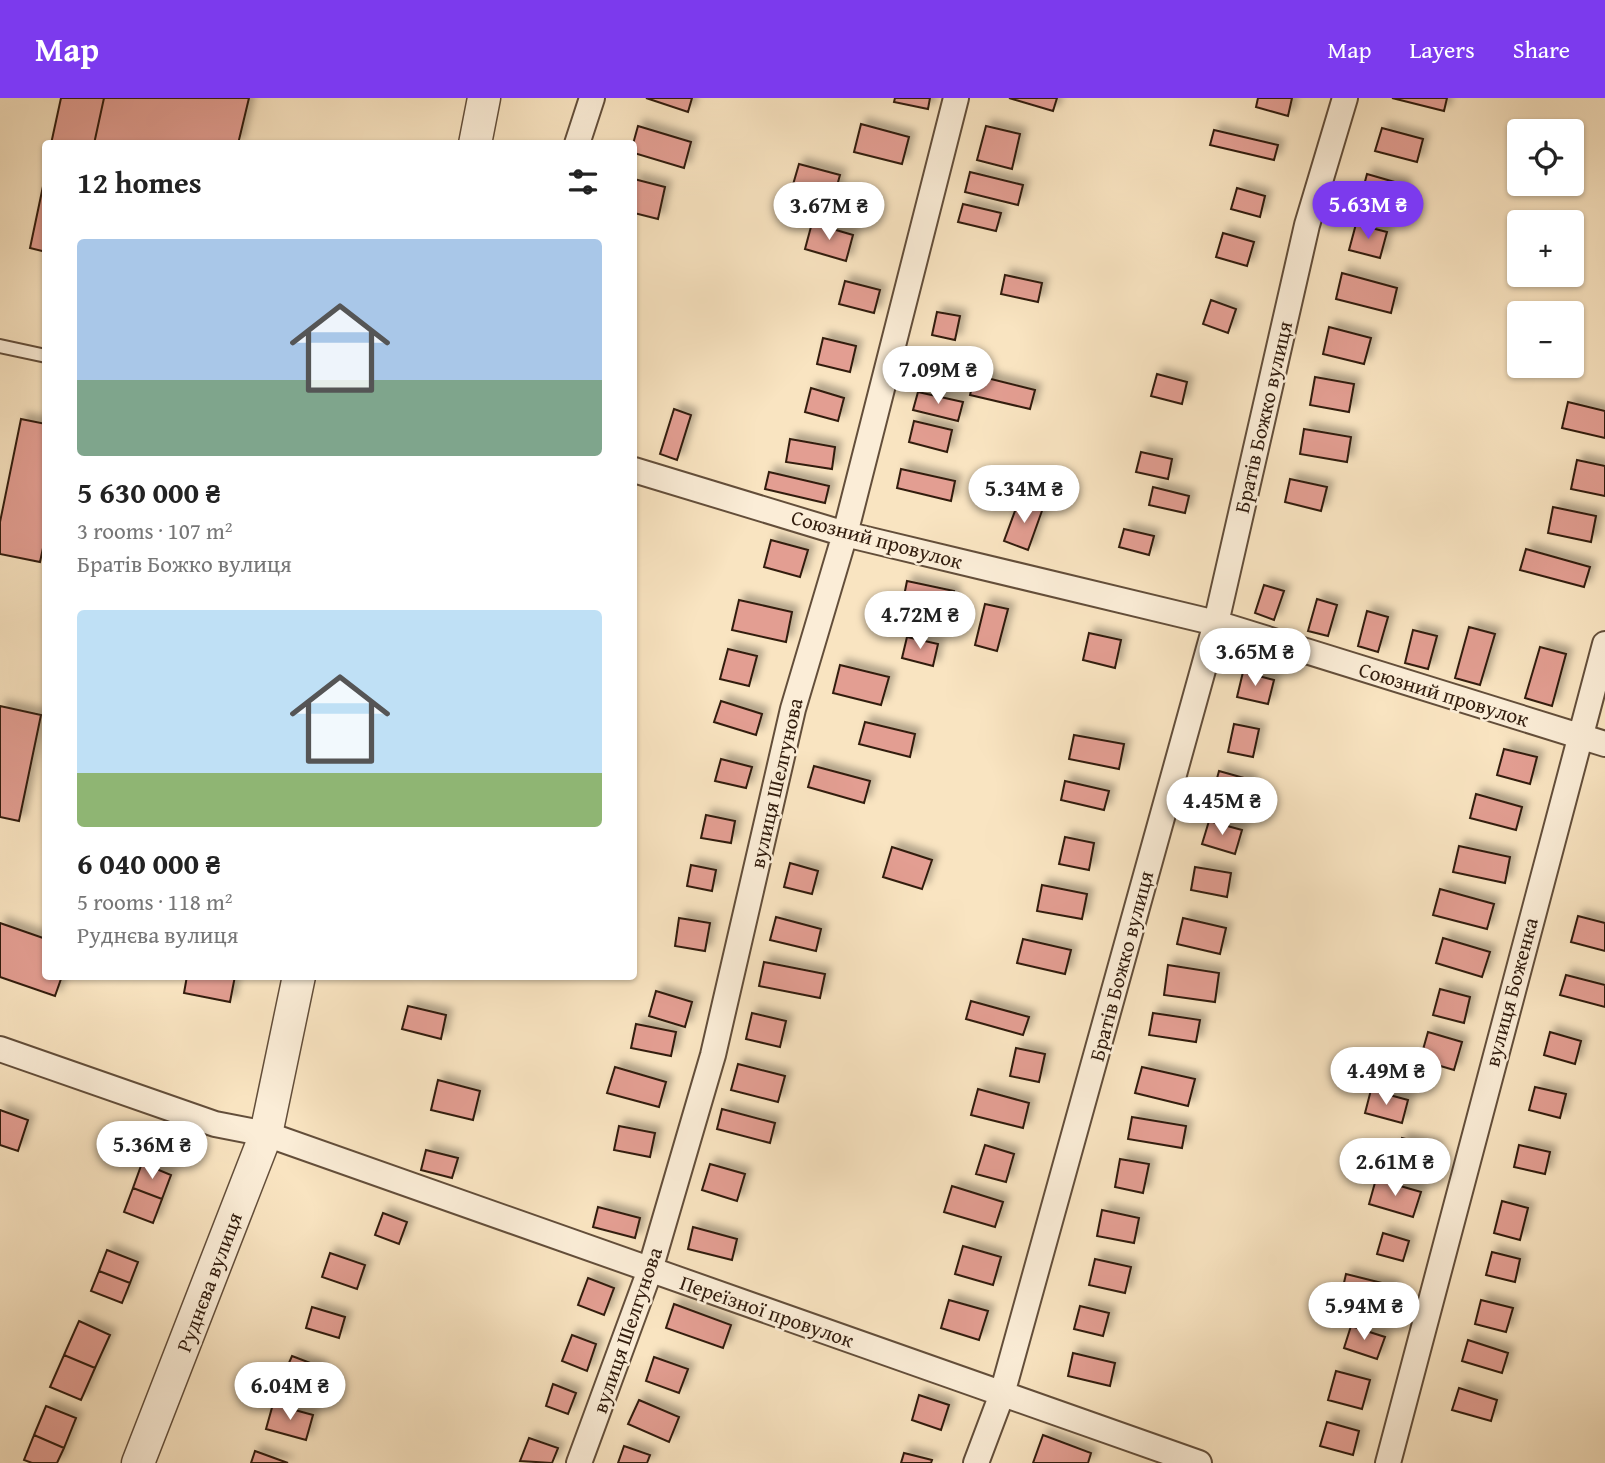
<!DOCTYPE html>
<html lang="en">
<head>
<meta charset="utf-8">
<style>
  body { margin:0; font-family:"Gentium Book Plus",serif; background:#f2f2f2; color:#222; height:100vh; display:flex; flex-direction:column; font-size:26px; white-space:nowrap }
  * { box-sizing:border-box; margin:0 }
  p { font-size:23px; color:#767676 }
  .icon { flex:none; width:38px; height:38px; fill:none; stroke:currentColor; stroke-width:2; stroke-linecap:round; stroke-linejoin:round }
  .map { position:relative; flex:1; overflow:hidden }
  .drawer { position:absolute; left:42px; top:42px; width:595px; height:840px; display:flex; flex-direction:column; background:#fff; border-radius:7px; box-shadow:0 2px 5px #0004 }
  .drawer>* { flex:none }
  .tools { position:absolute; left:1507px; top:21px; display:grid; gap:14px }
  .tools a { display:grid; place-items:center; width:77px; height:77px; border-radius:7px; background:#fff; box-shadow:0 2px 5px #0004; font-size:35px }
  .price { position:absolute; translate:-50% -60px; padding:0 16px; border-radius:24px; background:#fff; color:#222; font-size:23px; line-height:46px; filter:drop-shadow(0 2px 4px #0008) }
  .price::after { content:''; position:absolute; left:50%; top:42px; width:21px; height:16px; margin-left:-10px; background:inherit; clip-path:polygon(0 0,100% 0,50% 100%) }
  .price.active { background:#7c3aed; color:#fff }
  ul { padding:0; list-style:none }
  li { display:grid; align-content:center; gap:14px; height:371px; padding:0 35px }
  li span { display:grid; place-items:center; height:217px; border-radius:7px; color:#555 }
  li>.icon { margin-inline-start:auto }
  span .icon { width:126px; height:126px; fill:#fffc; stroke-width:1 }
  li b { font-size:30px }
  h2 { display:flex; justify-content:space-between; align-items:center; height:84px; padding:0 35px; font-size:30px }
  header { display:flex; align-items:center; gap:42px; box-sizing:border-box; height:98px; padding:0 35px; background:#7c3aed; color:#fff }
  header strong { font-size:33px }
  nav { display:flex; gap:38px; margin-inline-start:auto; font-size:24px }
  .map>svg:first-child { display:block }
  .building { fill:#e39e92; stroke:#311c0d; stroke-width:2; filter:url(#shadow) }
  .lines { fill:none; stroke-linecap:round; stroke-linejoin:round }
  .service-casing { stroke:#634e3a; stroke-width:16 }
  .minor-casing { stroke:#634e3a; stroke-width:28 }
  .tertiary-casing { stroke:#634e3a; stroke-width:35 }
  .service { stroke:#fbedd7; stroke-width:12 }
  .minor { stroke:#fbedd7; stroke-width:24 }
  .tertiary { stroke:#fbedd7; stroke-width:32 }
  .labels { text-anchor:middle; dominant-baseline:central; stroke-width:5; stroke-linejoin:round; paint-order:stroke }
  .street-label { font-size:21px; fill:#311c0d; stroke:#fbedd7 }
</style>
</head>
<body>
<header>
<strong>Map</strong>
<nav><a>Map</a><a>Layers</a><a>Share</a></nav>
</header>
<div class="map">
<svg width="1605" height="1365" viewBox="0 0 1605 1365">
  <defs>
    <filter id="shadow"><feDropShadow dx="6" dy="-6" stdDeviation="3.5" flood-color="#0004"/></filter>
  </defs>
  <rect width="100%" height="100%" fill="#f9e4c1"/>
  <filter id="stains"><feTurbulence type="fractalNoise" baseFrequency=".00286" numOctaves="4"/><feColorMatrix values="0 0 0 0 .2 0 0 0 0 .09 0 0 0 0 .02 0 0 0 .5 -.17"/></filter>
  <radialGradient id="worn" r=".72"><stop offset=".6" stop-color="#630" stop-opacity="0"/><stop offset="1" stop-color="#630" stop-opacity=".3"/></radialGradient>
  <!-- building -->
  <path class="building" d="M61 0H104L94 46H51Z
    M104 0H249L238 46H94Z
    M646 0H692L688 14Z
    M895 0H930L928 11 894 4Z
    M1009 0H1057L1053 13Z
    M1258 0H1292L1288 18 1256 9Z
    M1392 0H1447L1444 13Z
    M861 26 909 39 902 66 854 54Z
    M638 28 691 44 684 70 634 55 633 46Z
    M986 28 1020 36 1012 71 977 62Z
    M1382 30 1423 41 1417 64 1375 53Z
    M1214 32 1278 47 1274 62 1210 47Z
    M799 66 840 77 833 102 792 90Z
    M46 74V154L30 150Z
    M970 74 1023 87 1018 107 965 94Z
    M1367 76 1405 87 1395 121 1358 110Z
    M634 81 665 89 658 121 634 115Z
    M1237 90 1265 98 1260 119 1231 111Z
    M963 106 1001 115 996 133 958 124Z
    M812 125 853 137 846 163 805 151Z
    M1356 126 1387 134 1380 160 1349 152Z
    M1223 135 1254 144 1247 168 1216 159Z
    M1342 175 1397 190 1391 215 1336 201Z
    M1005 177 1042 185 1038 204 1001 196Z
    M845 183 880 192 874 215 839 206Z
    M1211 202 1236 211 1228 235 1203 226Z
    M937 214 960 218 955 242 932 237Z
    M1329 229 1371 240 1364 266 1323 256Z
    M823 240 856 248 850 274 817 266Z
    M1157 276 1187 284 1182 306 1151 298Z
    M975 277 1035 292 1030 311 970 297Z
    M1315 279 1354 286 1349 314 1310 307Z
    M811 290 844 300 838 323 805 314Z
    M918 294 963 304 958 323 913 312Z
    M1568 304 1605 313V340L1562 330Z
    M674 311 691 317 677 362 660 356Z
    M21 321 46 326V436L40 464 0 456V424Z
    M914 323 952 332 947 354 909 344Z
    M1304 331 1351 339 1347 364 1300 356Z
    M790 341 835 349 832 371 786 364Z
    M1141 354 1172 361 1168 381 1136 374Z
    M1577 362 1605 368V398L1571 391Z
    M901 371 955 383 951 403 897 390Z
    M769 374 829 388 825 405 765 391Z
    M1290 381 1327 389 1321 413 1285 404Z
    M1153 389 1189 398 1185 415 1149 407Z
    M1019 402 1043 410 1028 452 1004 443Z
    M1553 409 1596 418 1591 444 1548 435Z
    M1124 431 1154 438 1149 457 1119 449Z
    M771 442 808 452 800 479 764 469Z
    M1526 451 1590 469 1584 489 1520 472Z
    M907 483 954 493 950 512 903 503Z
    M1264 487 1284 493 1274 522 1255 515Z
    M1317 501 1337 507 1328 538 1308 533Z
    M739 502 792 514 786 544 732 532Z
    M985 506 1008 511 997 553 975 547Z
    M1367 513 1388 519 1378 554 1358 548Z
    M1469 529 1495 536 1480 587 1455 580Z
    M1413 532 1437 538 1428 571 1405 565Z
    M1089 535 1121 542 1115 570 1083 562Z
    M907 539 938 546 933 568 902 560Z
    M1540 549 1566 556 1552 608 1525 600Z
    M728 551 757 558 749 588 720 581Z
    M840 567 889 579 881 607 833 595Z
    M1243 574 1274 582 1268 606 1237 599Z
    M721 603 762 616 756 637 714 624Z
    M0 608 41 617 19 723 0 719Z
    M865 624 915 636 910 659 859 646Z
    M1234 626 1259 631 1253 659 1228 654Z
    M1074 637 1124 646 1119 671 1069 661Z
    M1504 651 1537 659 1530 686 1497 677Z
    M721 661 752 669 746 690 715 683Z
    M814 668 870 683 864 705 808 689Z
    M1219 673 1251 682 1243 708 1212 699Z
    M1065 683 1109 693 1104 712 1061 702Z
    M1476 696 1522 709 1516 732 1470 720Z
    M706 717 735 723 731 745 701 740Z
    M1209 723 1242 732 1235 756 1202 746Z
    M1065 739 1094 745 1089 772 1059 766Z
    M1459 748 1510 759 1505 785 1453 774Z
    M892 749 932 762 922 791 883 779Z
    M790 765 818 773 812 796 784 789Z
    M691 767 716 772 712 793 687 788Z
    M1195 769 1231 775 1227 799 1191 792Z
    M1042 787 1087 796 1082 821 1037 813Z
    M1440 791 1494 806 1487 831 1433 817Z
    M1578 818 1605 825V853L1571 844Z
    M776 819 821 831 816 853 770 842Z
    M679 820 710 825 705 853 675 848Z
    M1183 820 1226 830 1220 856 1177 846Z
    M0 825 46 841V878H62L55 898 0 879Z
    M1443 840 1490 854 1482 879 1436 865Z
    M1023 841 1071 852 1065 876 1017 865Z
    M764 864 825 876 820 900 759 888Z
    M1168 867 1219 875 1215 904 1164 897Z
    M1566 877 1605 887V909L1560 897Z
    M187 878H235L230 904 184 895Z
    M1440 891 1470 899 1464 925 1433 917Z
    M656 893 692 904 685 929 649 918Z
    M971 903 1029 919 1023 937 966 921Z
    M408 908 446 917 441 941 402 931Z
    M752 915 786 923 780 949 746 941Z
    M1153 915 1200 922 1196 944 1149 937Z
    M636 926 676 934 671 958 631 950Z
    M1428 934 1462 944 1454 972 1420 962Z
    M1550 934 1581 943 1575 966 1544 957Z
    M1016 950 1045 956 1039 984 1010 978Z
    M738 966 785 978 778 1004 731 992Z
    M615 969 666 984 659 1009 607 995Z
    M1142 969 1195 981 1188 1008 1135 995Z
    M438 982 480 993 473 1022 431 1012Z
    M1535 989 1566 996 1560 1020 1529 1012Z
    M978 991 1029 1005 1023 1030 971 1017Z
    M1371 992 1408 1002 1402 1025 1365 1015Z
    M722 1011 775 1025 770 1045 717 1031Z
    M0 1012 28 1022 18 1053 0 1047Z
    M1132 1019 1186 1028 1182 1050 1128 1041Z
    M619 1028 655 1035 650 1059 614 1052Z
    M1402 1040 1436 1049 1430 1070 1396 1061Z
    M985 1047 1014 1056 1006 1084 976 1076Z
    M1519 1047 1550 1054 1545 1076 1514 1069Z
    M426 1052 458 1060 452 1080 421 1072Z
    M1120 1061 1149 1066 1143 1095 1115 1089Z
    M142 1065 171 1077 162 1101 133 1090Z
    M710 1066 745 1076 737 1103 702 1092Z
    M1376 1081 1421 1094 1413 1119 1369 1106Z
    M952 1088 1003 1104 995 1129 944 1114Z
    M133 1090 162 1101 153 1125 124 1114Z
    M1502 1103 1528 1110 1520 1142 1494 1135Z
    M598 1109 640 1120 635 1140 593 1129Z
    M1102 1112 1139 1120 1134 1145 1097 1138Z
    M383 1115 407 1124 399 1146 375 1137Z
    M693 1129 737 1141 732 1162 688 1151Z
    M1383 1135 1409 1143 1403 1163 1377 1156Z
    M963 1148 1001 1159 993 1187 955 1176Z
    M107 1152 138 1164 130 1185 99 1173Z
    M1492 1154 1520 1161 1515 1184 1486 1177Z
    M330 1155 365 1167 357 1191 322 1179Z
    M1095 1161 1131 1169 1125 1195 1089 1187Z
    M99 1173 130 1185 122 1205 91 1193Z
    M1346 1176 1394 1188 1388 1213 1340 1202Z
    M588 1180 614 1190 604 1217 578 1207Z
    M949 1202 988 1213 979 1242 941 1230Z
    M1481 1202 1513 1210 1506 1234 1475 1226Z
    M674 1206 731 1227 723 1250 666 1230Z
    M1080 1208 1109 1215 1103 1238 1074 1231Z
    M312 1209 345 1219 339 1240 306 1230Z
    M79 1223 110 1237 95 1270 64 1257Z
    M1351 1228 1385 1239 1377 1261 1344 1250Z
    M572 1237 596 1246 587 1273 562 1263Z
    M1468 1242 1508 1255 1502 1275 1462 1263Z
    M1073 1255 1115 1265 1110 1288 1068 1278Z
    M64 1257 95 1270 81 1302 50 1289Z
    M292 1258 321 1269 309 1297 280 1285Z
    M654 1259 688 1271 679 1295 646 1283Z
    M1336 1273 1370 1282 1362 1311 1328 1302Z
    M553 1286 576 1295 568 1316 546 1308Z
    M1459 1290 1497 1302 1491 1323 1452 1312Z
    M919 1297 949 1307 941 1332 912 1322Z
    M639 1302 679 1319 669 1344 628 1326Z
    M273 1306 313 1317 306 1342 266 1331Z
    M46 1308 76 1320 64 1350 34 1337Z
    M1327 1324 1359 1333 1353 1357 1320 1348Z
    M34 1337 64 1350 57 1365H32L24 1362Z
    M1043 1337 1091 1355 1088 1365H1033Z
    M529 1340 558 1350 552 1365 520 1363Z
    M624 1348 650 1357 647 1365H618Z
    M255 1353 288 1365H251Z
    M904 1355 932 1362 931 1365H901Z"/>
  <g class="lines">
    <defs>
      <path id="service" d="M0 248 46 258"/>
      <path id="minor" d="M577 46 592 0
        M634 372 845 436 1216 525 1605 646
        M0 951 215 1026 266 1036 1199 1365
        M579 1365 650 1172 713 957 793 611 845 436 956 0
        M976 1365 1002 1296 1216 525 1307 127 1345 0
        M1388 1365 1605 546"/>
      <path id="tertiary" d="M475 46 484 0
        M138 1365 266 1036 299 878"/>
    </defs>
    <!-- service casing -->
    <use href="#service" class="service-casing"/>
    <!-- minor casing -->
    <use href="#minor" class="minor-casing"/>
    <!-- tertiary casing -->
    <use href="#tertiary" class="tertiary-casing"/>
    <!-- service -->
    <use href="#service" class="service"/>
    <!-- minor -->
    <use href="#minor" class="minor"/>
    <!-- tertiary -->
    <use href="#tertiary" class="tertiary"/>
  </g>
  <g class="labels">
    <!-- street labels -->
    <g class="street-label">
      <text transform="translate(1263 319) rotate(-77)">Братів Божко вулиця</text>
      <text transform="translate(877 441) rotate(15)">Союзний провулок</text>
      <text transform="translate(1444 596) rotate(17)">Союзний провулок</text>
      <text transform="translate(776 685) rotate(-77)">вулиця Шелгунова</text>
      <text transform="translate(1121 868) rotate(-75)">Братів Божко вулиця</text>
      <text transform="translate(1511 894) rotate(-75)">вулиця Боженка</text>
      <text transform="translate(209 1184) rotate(-69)">Руднєва вулиця</text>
      <text transform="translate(767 1213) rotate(19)">Переїзної провулок</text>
      <text transform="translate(627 1232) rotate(-71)">вулиця Шелгунова</text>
    </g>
  </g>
  <rect width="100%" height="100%" filter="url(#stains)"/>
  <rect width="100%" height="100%" fill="url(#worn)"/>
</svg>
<div class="tools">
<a><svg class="icon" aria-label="locate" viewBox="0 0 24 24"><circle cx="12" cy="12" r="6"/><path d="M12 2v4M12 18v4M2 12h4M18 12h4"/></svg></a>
<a>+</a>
<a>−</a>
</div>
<b class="price active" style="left:1368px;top:143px">5.63M ₴</b>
<b class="price" style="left:829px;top:144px">3.67M ₴</b>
<b class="price" style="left:938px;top:308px">7.09M ₴</b>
<b class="price" style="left:1024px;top:427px">5.34M ₴</b>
<b class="price" style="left:920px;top:553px">4.72M ₴</b>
<b class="price" style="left:1255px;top:590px">3.65M ₴</b>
<b class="price" style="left:1222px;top:739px">4.45M ₴</b>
<b class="price" style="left:1386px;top:1009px">4.49M ₴</b>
<b class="price" style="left:152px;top:1083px">5.36M ₴</b>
<b class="price" style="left:1395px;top:1100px">2.61M ₴</b>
<b class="price" style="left:1364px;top:1244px">5.94M ₴</b>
<b class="price" style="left:290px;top:1324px">6.04M ₴</b>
<section class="drawer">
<h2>12 homes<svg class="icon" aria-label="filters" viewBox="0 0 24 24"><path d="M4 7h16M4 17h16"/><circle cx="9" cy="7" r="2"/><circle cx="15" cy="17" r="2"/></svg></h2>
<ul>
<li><span style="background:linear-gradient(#a9c7e8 65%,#7fa58c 0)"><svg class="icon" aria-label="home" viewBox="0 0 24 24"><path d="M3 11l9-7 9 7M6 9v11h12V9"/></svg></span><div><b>5 630 000 ₴</b><p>3 rooms · 107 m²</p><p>Братів Божко вулиця</p></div></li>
<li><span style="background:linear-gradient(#bfe0f5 75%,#8fb573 0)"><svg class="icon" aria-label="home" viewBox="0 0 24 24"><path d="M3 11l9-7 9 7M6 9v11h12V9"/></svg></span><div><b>6 040 000 ₴</b><p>5 rooms · 118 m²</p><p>Руднєва вулиця</p></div></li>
</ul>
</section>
</div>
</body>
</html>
